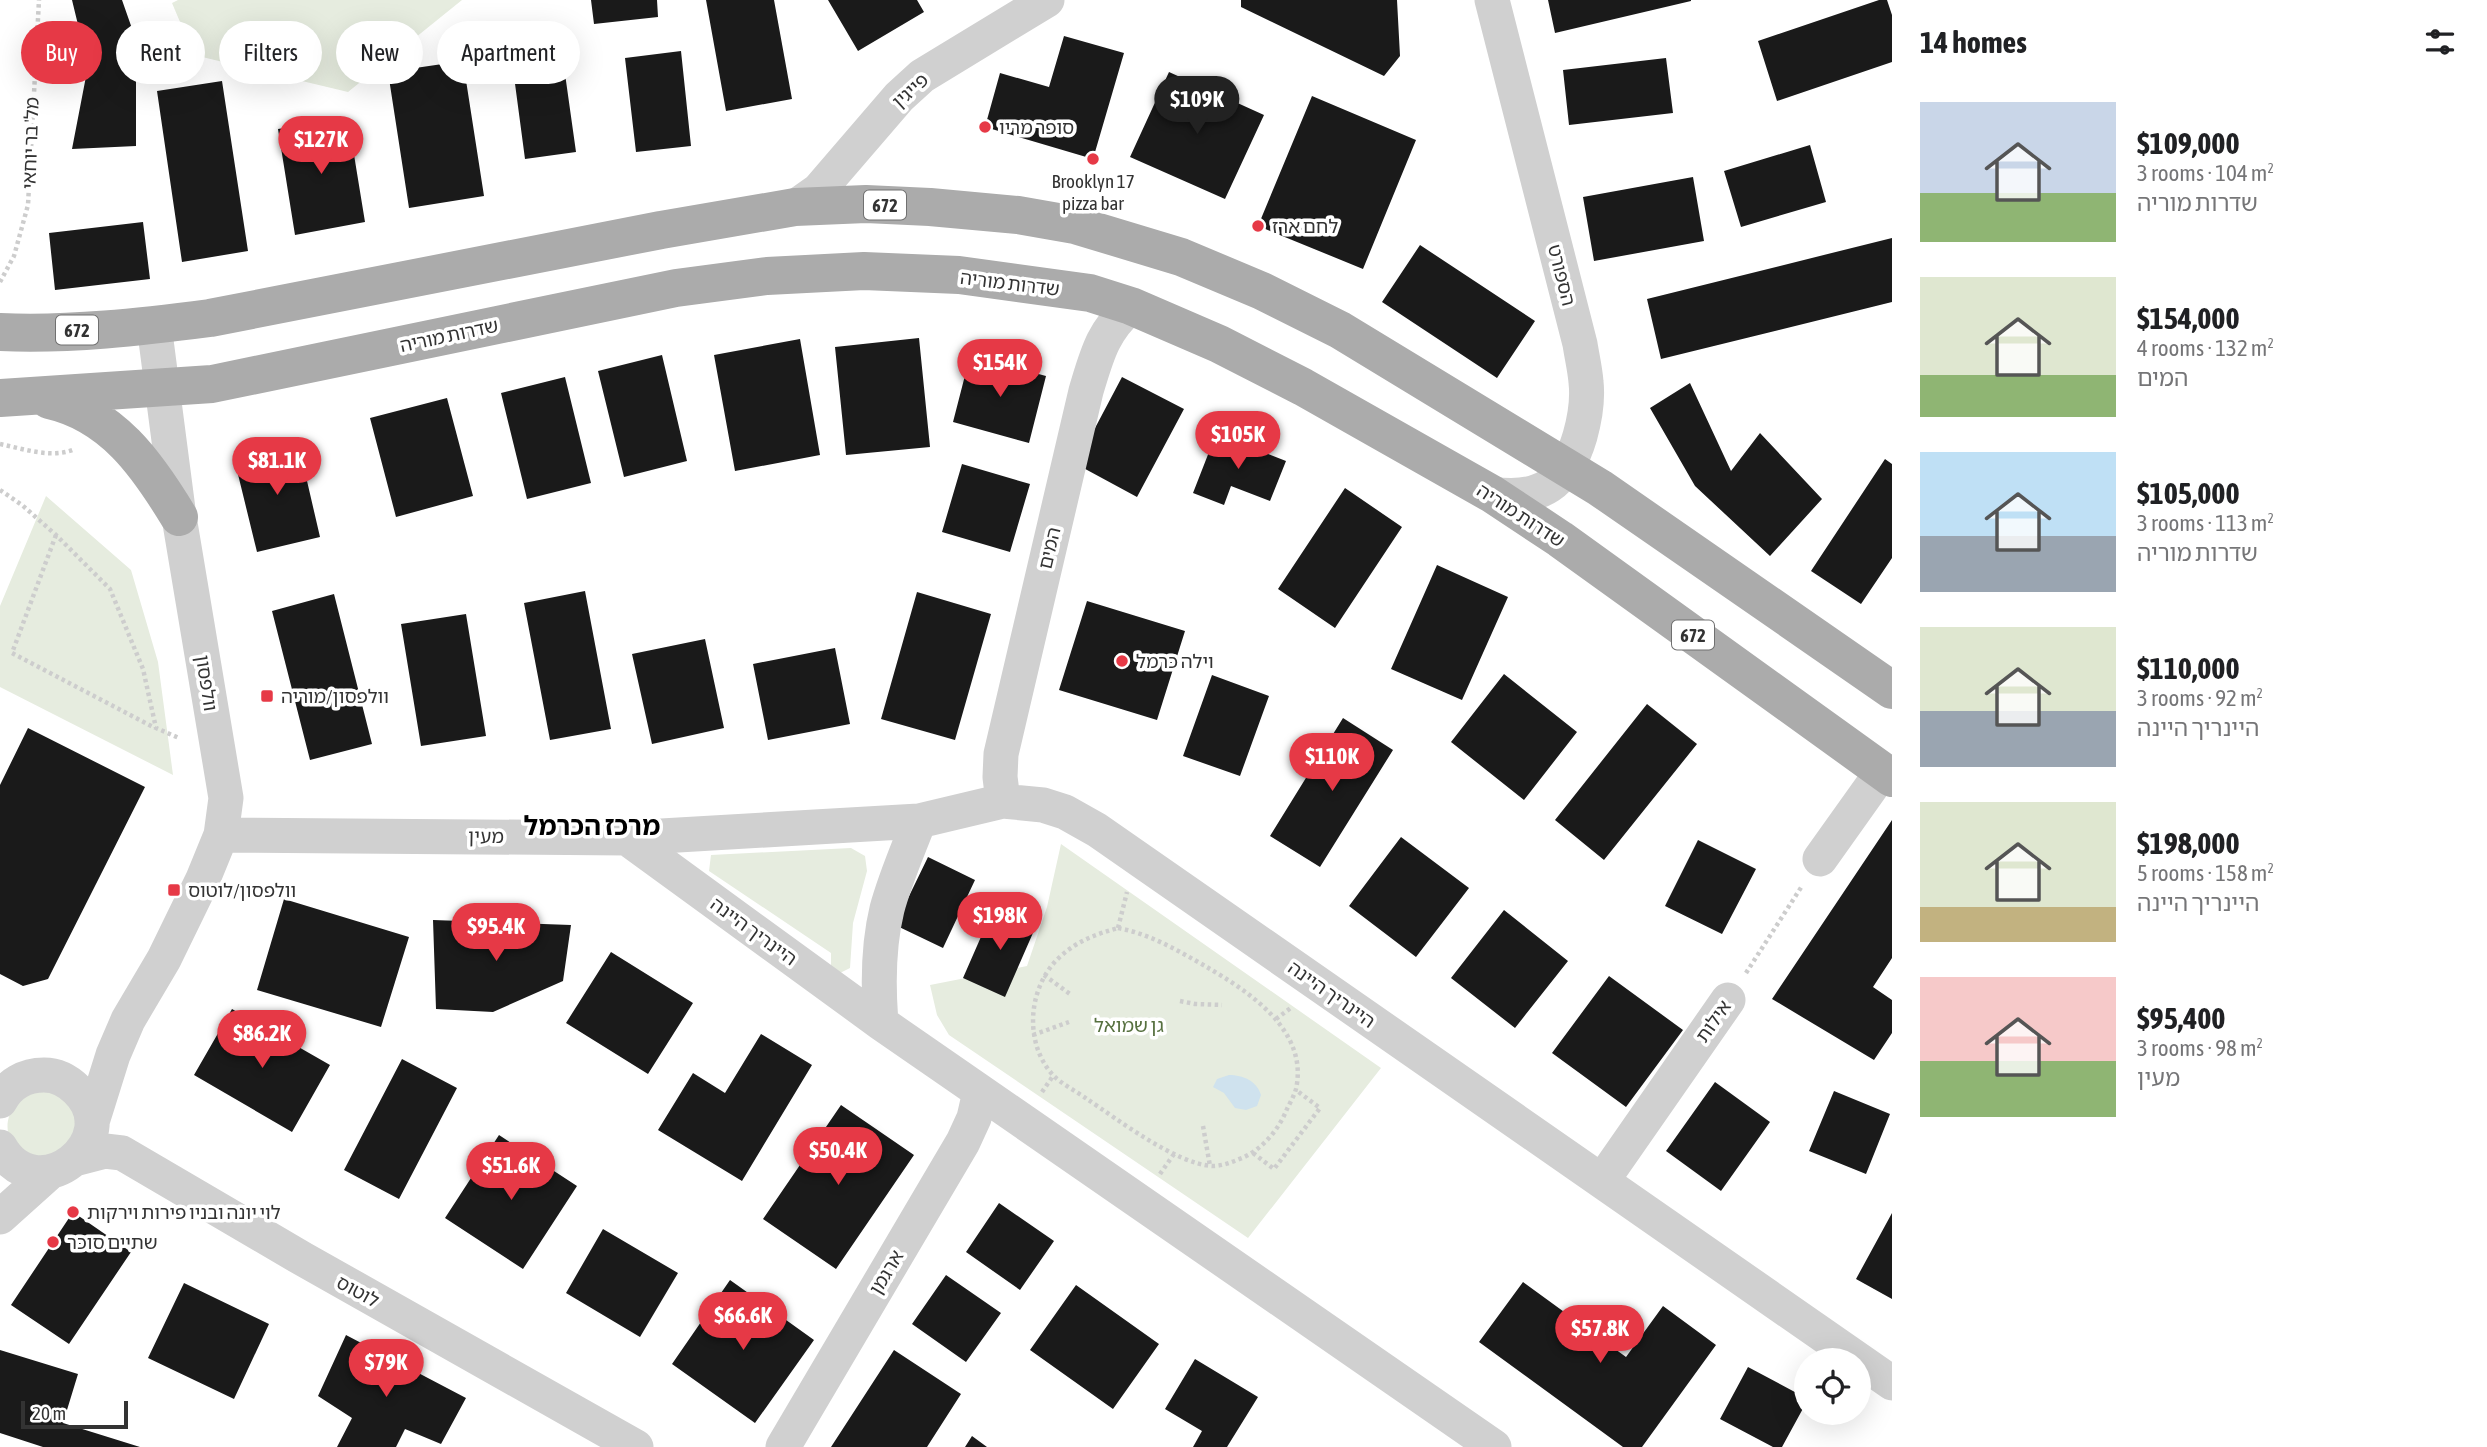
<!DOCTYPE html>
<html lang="en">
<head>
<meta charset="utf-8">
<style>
  body { margin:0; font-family:"Asap Condensed","Noto Sans Hebrew",sans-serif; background:#f2f2f2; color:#202124; height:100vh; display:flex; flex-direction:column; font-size:26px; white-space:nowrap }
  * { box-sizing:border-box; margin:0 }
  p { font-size:23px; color:#757577 }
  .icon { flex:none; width:38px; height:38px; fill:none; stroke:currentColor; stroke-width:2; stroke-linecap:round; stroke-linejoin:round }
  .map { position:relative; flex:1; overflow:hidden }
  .side { display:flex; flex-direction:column; background:#fff; width:595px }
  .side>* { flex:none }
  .hud { position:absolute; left:21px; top:21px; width:665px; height:63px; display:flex; gap:14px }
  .fabs { position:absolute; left:1794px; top:1348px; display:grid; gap:14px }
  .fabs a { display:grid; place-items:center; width:77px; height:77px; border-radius:50%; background:#fff; box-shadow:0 7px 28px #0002; font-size:35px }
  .scale { position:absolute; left:21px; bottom:18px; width:107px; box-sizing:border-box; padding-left:7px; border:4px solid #333; border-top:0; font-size:19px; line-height:24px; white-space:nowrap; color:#333; -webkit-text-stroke:5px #fff; paint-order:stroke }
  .price { position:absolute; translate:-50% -60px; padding:0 16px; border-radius:24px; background:#e63946; color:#fff; font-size:23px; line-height:46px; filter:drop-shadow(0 2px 4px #0008) }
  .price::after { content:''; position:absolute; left:50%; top:42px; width:21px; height:16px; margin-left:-10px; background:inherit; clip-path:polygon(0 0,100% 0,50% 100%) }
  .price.current { background:#222; color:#fff }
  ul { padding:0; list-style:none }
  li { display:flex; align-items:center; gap:21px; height:175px; padding:0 28px }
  li span { display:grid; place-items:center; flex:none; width:196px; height:140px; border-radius:0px; color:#555 }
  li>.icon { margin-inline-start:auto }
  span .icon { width:84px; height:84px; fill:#fffc; stroke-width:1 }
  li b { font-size:30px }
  h2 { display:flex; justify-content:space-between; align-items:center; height:84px; padding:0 28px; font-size:30px }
  .tag { padding:0 24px; border-radius:32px; background:#fff; box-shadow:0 7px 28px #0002; font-size:24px; line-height:63px }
  .tag.current { background:#e63946; color:#fff }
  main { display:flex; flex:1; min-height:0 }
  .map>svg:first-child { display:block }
  .green { fill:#e6ecdf }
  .water { fill:#cfe2ee }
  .building { fill:#1a1a1a }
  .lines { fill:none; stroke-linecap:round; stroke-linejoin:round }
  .path { stroke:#cdcdcd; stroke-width:4.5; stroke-dasharray:3.5 3.5; stroke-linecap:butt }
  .minor { stroke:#d0d0d0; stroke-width:35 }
  .major { stroke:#ababab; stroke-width:38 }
  .poi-dot { fill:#e63946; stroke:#fff; stroke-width:2.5 }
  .labels { text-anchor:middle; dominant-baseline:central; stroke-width:7; stroke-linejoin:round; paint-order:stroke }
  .shield { fill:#fff; stroke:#707070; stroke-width:2 }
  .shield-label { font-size:18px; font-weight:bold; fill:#333 }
  .street-label { font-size:19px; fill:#333; stroke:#fff }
  .poi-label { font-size:19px; fill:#333; stroke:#fff; text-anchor:start }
  .park-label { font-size:19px; fill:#56703f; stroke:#fff }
  .district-label { font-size:26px; font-weight:bold; fill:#000; stroke:#fff }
</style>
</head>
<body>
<main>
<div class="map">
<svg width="1892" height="1447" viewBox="0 0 1892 1447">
  <rect width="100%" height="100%" fill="#fff"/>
  <!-- green -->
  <path class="green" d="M178 0H462L348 92 194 55 172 3Z
    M46 496 131 570 158 662 173 775 0 687V606Z
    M1061 844 1381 1068 1248 1238 949 1035 937 1015 930 985 1027 966 1047 907Z
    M851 848 865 856 867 871 853 923 850 968 838 974 831 969V953L709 871 711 855Z
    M53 1090 78 1114 71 1147 39 1160C31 1154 18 1148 12 1141 0 1125 14 1097 31 1091 37 1089 47 1090 53 1090Z"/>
  <!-- water -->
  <path class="water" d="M1229 1075C1243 1075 1257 1081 1261 1095L1257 1106 1246 1110 1235 1108 1224 1093 1213 1087 1217 1079Z"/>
  <!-- building -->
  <path class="building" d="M72 0H122L136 40V146L72 149 88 66Z
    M591 0H657L658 17 594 24Z
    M706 0H774L792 99 726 111Z
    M828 0H917L924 12 858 51Z
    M1241 0H1397L1400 56 1384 76 1241 7Z
    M1548 0H1691V1L1555 33Z
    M1879 0H1887L1892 15V62L1777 101 1758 41Z
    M558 24 576 152 525 159 508 31Z
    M1064 36 1124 53 1093 159 985 127 1000 73 1049 87Z
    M681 51 691 146 636 152 625 58Z
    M1666 58 1673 113 1569 125 1563 70Z
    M463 61 484 196 409 208 388 72Z
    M1169 72 1264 115 1225 199 1130 157Z
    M222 81 248 251 182 262 157 91Z
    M1312 96 1416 140 1363 269 1258 226Z
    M348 118 365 222 295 235 278 129Z
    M1810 145 1826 202 1741 227 1724 171Z
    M1693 177 1704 241 1594 261 1583 197Z
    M143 222 150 279 55 290 49 233Z
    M1892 238V302L1661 359 1647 299Z
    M1420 245 1535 321 1497 378 1382 302Z
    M919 338 930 447 846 455 835 347Z
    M800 339 820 455 735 471 714 355Z
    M662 355 687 461 624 477 598 371Z
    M970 356 1046 376 1029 443 953 422Z
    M565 377 591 483 527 499 501 393Z
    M1122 377 1184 409 1137 497 1076 464Z
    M1690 383 1731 471 1760 433 1822 499 1770 556 1695 486 1650 408Z
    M447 398 473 496 396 517 370 418Z
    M1216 434 1286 461 1270 501 1231 486 1224 505 1193 493Z
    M298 442 320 537 257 552 234 458Z
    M1885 459 1892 464V558L1861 604 1811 571Z
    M962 464 1030 484 1010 552 942 532Z
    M1345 488 1402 527 1335 628 1278 589Z
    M1437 565 1508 597 1462 700 1391 669Z
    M585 591 611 729 550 740 524 603Z
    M917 592 991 614 955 740 881 719Z
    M334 594 372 744 310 760 272 611Z
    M1087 601 1185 631 1157 720 1059 690Z
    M466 614 486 736 421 746 401 624Z
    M705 639 724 728 652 744 632 654Z
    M835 648 850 724 768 740 753 664Z
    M1504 674 1577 732 1524 800 1451 742Z
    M1212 675 1269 696 1240 776 1183 756Z
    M1647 704 1697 744 1604 860 1555 820Z
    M1343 718 1393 750 1320 867 1270 836Z
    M28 728 145 787 48 979 23 986 0 974V785Z
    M1892 820V958L1873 987 1892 1000V1033L1874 1060 1772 999Z
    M1401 837 1469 888 1416 957 1349 906Z
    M1698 840 1756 869 1722 934 1665 906Z
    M928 857 975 880 943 948 895 925Z
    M284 899 409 937 381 1027 257 990Z
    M994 907 1036 926 1005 997 963 978Z
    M1504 910 1568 961 1515 1028 1451 978Z
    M433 920 571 925 563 981 493 1012 436 1009Z
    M611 952 693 1003 648 1074 566 1023Z
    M1609 976 1683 1030 1626 1107 1552 1053Z
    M232 1009 330 1065 292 1132 194 1075Z
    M761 1034 812 1065 742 1181 658 1130 693 1073 725 1093Z
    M402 1059 457 1088 399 1199 344 1170Z
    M1715 1082 1770 1122 1721 1191 1666 1151Z
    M1834 1091 1890 1114 1866 1174 1809 1151Z
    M841 1105 914 1155 836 1269 763 1219Z
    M499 1135 577 1186 523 1269 445 1218Z
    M999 1203 1054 1241 1020 1290 966 1252Z
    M73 1212 131 1252 69 1344 11 1305Z
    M1892 1213V1299L1856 1279Z
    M603 1229 678 1273 640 1337 566 1293Z
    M946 1275 1001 1313 966 1362 912 1324Z
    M730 1280 814 1340 755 1423 672 1364Z
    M1523 1282 1626 1357 1663 1306 1716 1345 1642 1447H1623L1479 1342Z
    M184 1283 269 1324 234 1399 148 1358Z
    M1076 1285 1159 1344 1113 1409 1030 1350Z
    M346 1335 466 1398 441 1444 405 1429 396 1447H337L352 1418 318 1396Z
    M0 1350 78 1374 63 1423 140 1447H43L0 1433Z
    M894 1350 961 1394 927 1447H831Z
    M1195 1359 1258 1397 1227 1447H1193L1202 1431 1165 1409Z
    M1748 1367 1806 1398V1403L1782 1447H1773L1720 1419Z
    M972 1436 987 1447H965Z"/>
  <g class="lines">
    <!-- path -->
    <path class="path" d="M0 282 14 256 28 205 39 0
      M0 444C24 449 52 459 75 449
      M0 490 22 505 56 535 110 589 143 669 156 728 179 738
      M56 535 12 653 155 728
      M1118 928C1150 934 1177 950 1205 966 1248 991 1309 1030 1296 1089 1294 1096 1290 1103 1287 1109 1279 1129 1263 1149 1242 1158 1232 1162 1223 1166 1212 1166 1176 1164 1117 1119 1087 1099 1076 1091 1061 1084 1052 1074 1023 1041 1028 984 1062 955 1079 940 1097 934 1118 928Z
      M1118 928 1127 892
      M1746 973 1802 886
      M1044 975 1070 994
      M1180 1001 1195 1004 1222 1005
      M1276 1019 1292 1007
      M1033 1035 1069 1022
      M1042 1092 1053 1076
      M1203 1126 1210 1166
      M1253 1153 1274 1169 1320 1108 1296 1090
      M1160 1174 1174 1154"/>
    <!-- minor -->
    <path class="minor" d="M795 207 819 190 899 97 922 76 1047 0
      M1492 494C1541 501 1566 484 1580 436 1585 418 1588 400 1586 382 1585 369 1582 357 1580 344L1492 0
      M1003 801 1000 777 1001 754 1086 391C1097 355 1102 332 1131 306
      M221 835 627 838 919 821 1003 801 1043 805 1065 812 1097 830 1892 1383
      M627 838 881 1023 1494 1447
      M1820 859 1882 772
      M881 1023C878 986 878 946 887 909 895 879 908 850 919 821
      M0 1101C9 1084 25 1075 44 1075 57 1075 68 1081 77 1090 128 1139 37 1212 0 1147
      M92 1122 113 1055 128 1020 164 959 203 879 221 835 226 798 179 517 154 325
      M78 1158 105 1151 122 1153 303 1259 636 1447
      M1602 1181 1728 1000
      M0 1217 49 1173
      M783 1447 963 1142 974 1118 980 1092"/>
    <!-- major -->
    <path class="major" d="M0 332C70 335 141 327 210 318L661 230 795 207 866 204 930 207 1018 215 1075 225 1181 257 1262 291 1340 330 1600 488 1892 690
      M0 398 212 384 676 288 767 276 864 271 959 275 1090 293 1131 306 1219 344 1303 387 1492 494 1560 539 1892 778
      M49 400C112 414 147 464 179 517"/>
  </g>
  <!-- markers -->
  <g class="poi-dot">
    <circle cx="985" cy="127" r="7"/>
    <circle cx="1093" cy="159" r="7"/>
    <circle cx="1258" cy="226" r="7"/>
    <circle cx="1122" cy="661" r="7"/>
    <rect x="260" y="689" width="14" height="14" rx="3.5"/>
    <rect x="167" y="883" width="14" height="14" rx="3.5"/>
    <circle cx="73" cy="1212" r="7"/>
    <circle cx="53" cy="1242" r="7"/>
  </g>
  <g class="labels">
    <!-- shield labels -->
    <g class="shield">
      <rect x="864" y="190.5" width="42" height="29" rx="5"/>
      <rect x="56" y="315.5" width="42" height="29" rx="5"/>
      <rect x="1672" y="620.5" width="42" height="29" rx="5"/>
    </g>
    <g class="shield-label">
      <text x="885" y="205">672</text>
      <text x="77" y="330">672</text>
      <text x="1693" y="635">672</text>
    </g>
    <!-- street labels -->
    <g class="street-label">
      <text transform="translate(910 90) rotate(-42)">פייגין</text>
      <text transform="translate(30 143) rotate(-88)">מל' בר יוחאי</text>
      <text transform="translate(1562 275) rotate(76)">הספורט</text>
      <text transform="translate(1010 283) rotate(7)">שדרות מוריה</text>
      <text transform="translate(449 335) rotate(-12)">שדרות מוריה</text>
      <text transform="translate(1521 515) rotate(33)">שדרות מוריה</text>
      <text transform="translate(1049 548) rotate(-77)">המים</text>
      <text transform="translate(207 683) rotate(81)">וולפסון</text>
      <text transform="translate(486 836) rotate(1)">מעין</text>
      <text transform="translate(754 931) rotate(36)">היינריך היינה</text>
      <text transform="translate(1332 994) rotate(35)">היינריך היינה</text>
      <text transform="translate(1713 1021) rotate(-55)">אילות</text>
      <text transform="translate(886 1272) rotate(-59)">ארגמן</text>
      <text transform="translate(358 1291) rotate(29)">לוטוס</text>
    </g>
    <!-- poi labels -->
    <g class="poi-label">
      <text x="999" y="127">סופר מריו</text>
      <text x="1093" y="181" text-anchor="middle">Brooklyn 17<tspan x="1093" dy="22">pizza bar</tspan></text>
      <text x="1272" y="226">לחם ארז</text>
      <text x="1136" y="661">וילה כרמל</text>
      <text x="281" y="696">וולפסון/מוריה</text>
      <text x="188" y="890">וולפסון/לוטוס</text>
      <text x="87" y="1212">לוי יונה ובניו פירות וירקות</text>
      <text x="67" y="1242">שתיים סוכר</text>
    </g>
    <!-- park labels -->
    <g class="park-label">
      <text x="1129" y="1025">גן שמואל</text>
    </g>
    <!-- district labels -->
    <g class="district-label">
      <text x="592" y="826">מרכז הכרמל</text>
    </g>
  </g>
</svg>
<div class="fabs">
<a><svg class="icon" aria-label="locate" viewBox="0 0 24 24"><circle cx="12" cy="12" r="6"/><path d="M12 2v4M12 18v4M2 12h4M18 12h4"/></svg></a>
</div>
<div class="scale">20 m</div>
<b class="price current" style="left:1197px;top:136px">$109K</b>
<b class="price" style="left:321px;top:176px">$127K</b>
<b class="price" style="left:1000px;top:399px">$154K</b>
<b class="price" style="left:1238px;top:471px">$105K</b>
<b class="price" style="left:277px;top:497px">$81.1K</b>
<b class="price" style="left:1332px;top:793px">$110K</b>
<b class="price" style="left:1000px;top:952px">$198K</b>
<b class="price" style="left:496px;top:963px">$95.4K</b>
<b class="price" style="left:262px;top:1070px">$86.2K</b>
<b class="price" style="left:838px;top:1187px">$50.4K</b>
<b class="price" style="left:511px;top:1202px">$51.6K</b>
<b class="price" style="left:743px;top:1352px">$66.6K</b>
<b class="price" style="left:1600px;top:1365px">$57.8K</b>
<b class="price" style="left:386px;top:1399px">$79K</b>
<div class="hud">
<a class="tag current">Buy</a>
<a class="tag">Rent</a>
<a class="tag">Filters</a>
<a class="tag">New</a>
<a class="tag">Apartment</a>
</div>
</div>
<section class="side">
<h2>14 homes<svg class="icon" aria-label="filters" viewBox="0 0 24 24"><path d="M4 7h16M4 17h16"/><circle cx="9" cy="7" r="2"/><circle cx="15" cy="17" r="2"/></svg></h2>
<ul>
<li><span style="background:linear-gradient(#c9d6e8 65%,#8fb573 0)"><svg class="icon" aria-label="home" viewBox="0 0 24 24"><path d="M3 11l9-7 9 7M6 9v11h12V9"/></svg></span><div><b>$109,000</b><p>3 rooms · 104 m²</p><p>שדרות מוריה</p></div></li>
<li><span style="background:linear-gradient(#dfe7d0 70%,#8fb573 0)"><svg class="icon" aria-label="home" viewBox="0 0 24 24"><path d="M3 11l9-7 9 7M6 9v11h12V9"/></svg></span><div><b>$154,000</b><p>4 rooms · 132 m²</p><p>המים</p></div></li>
<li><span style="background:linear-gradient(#bfe0f5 60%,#9aa5b1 0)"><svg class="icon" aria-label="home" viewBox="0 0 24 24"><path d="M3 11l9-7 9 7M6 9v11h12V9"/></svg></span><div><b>$105,000</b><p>3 rooms · 113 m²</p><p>שדרות מוריה</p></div></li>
<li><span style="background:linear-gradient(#dfe7d0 60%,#9aa5b1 0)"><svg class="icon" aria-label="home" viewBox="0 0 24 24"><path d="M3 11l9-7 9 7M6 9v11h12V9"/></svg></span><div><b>$110,000</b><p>3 rooms · 92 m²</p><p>היינריך היינה</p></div></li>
<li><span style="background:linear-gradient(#dfe7d0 75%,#c2b280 0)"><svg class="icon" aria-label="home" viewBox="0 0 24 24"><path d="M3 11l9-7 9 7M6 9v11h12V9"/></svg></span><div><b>$198,000</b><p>5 rooms · 158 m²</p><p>היינריך היינה</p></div></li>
<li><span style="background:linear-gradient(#f6c9c9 60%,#8fb573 0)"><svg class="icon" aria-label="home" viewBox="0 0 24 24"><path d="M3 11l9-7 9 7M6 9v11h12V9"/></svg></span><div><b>$95,400</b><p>3 rooms · 98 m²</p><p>מעין</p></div></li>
</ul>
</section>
</main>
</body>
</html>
